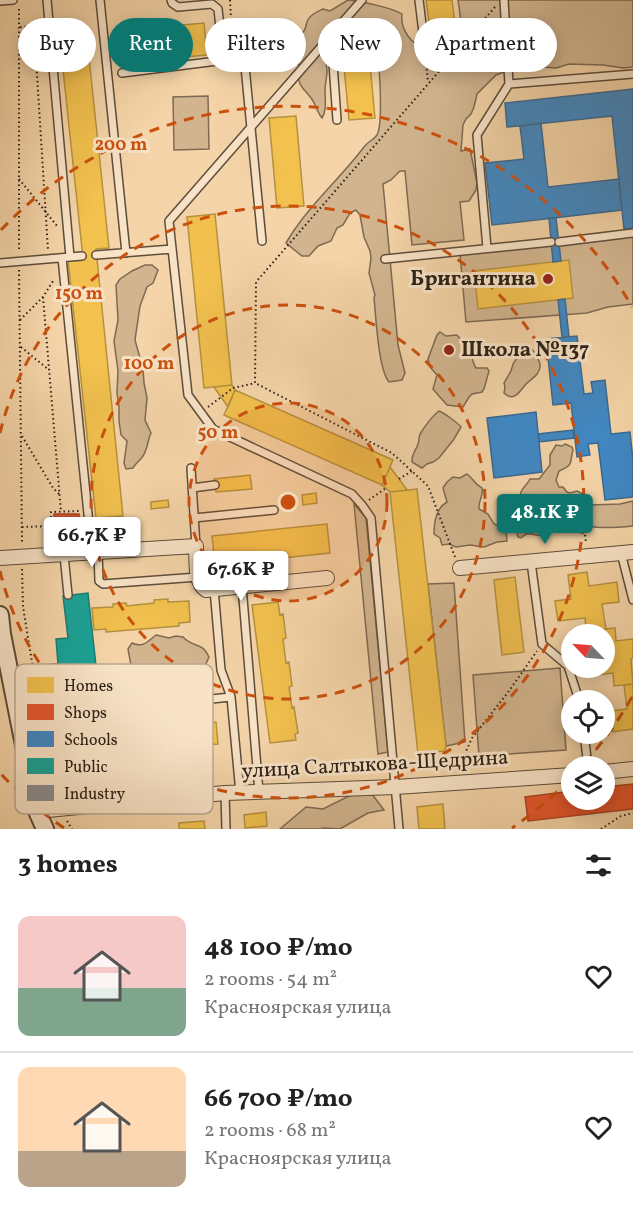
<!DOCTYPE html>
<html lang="en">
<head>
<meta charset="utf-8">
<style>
  body { margin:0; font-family:Vollkorn,serif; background:#f6f6f6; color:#222; height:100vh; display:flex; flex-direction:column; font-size:22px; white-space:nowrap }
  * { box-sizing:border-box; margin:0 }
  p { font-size:20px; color:#767676 }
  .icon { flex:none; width:33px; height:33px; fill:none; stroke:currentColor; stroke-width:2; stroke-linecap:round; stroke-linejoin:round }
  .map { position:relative; height:829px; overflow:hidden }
  .drawer { display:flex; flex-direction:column; background:#fff; flex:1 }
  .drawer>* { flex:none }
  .top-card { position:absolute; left:18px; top:18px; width:597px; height:54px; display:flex; gap:12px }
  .needle { width:39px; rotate:295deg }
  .buttons { position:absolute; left:561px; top:624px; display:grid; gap:12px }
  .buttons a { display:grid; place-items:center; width:54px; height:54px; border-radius:50%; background:#fff; box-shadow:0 3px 15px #0003; font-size:30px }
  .price { position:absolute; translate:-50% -51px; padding:0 14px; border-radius:6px; background:#fff; color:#222; font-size:20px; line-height:39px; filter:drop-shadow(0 2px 3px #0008) }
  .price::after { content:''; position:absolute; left:50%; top:36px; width:18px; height:14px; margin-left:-9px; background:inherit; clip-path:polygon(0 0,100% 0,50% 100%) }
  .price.active { background:#0f766e; color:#fff }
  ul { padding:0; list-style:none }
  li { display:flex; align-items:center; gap:18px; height:150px; padding:0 18px }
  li+li { border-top:2px solid #e0e0e0 }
  li span { display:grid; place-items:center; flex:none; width:168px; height:120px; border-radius:12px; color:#555 }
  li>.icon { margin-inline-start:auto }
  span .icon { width:72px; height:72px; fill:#fffc; stroke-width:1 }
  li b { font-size:26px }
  h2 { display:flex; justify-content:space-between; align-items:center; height:72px; padding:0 18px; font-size:26px }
  .chip { padding:0 21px; border-radius:27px; background:#fff; box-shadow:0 3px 15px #0003; font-size:21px; line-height:54px }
  .chip.active { background:#0f766e; color:#fff }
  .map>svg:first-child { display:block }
  .green { fill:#d2b58f; stroke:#7e6a53; stroke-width:1.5 }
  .homes { fill:#f2c14e; stroke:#b6913e; stroke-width:1.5 }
  .shops { fill:#e4572e; stroke:#ac4627; stroke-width:1.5 }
  .schools { fill:#3f88c5; stroke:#396991; stroke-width:1.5 }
  .public { fill:#17a398; stroke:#1d7c71; stroke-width:1.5 }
  .industry { fill:#8d8d92; stroke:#706c6d; stroke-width:1.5 }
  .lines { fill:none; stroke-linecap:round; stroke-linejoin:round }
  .service-casing { stroke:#5d4d3b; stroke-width:10 }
  .minor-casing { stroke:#5d4d3b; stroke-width:16 }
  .tertiary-casing { stroke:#5d4d3b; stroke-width:20 }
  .path { stroke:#2b2017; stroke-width:2; stroke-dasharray:1.5 3; stroke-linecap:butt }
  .service { stroke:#f8e3c6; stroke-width:7 }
  .minor { stroke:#f8e3c6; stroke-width:14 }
  .tertiary { stroke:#f8e3c6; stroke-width:16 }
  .ring { fill:none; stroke:#cc500e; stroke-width:3; stroke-dasharray:10 8 }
  .poi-dot { fill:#8f2418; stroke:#f8e3c6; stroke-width:2 }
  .labels { text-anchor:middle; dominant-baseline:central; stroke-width:6; stroke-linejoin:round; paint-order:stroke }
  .poi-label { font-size:21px; font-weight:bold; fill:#2b2017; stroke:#f8e3c6; text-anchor:end }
  .street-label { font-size:21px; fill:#2b2017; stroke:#f8e3c6 }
  .key { fill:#f8e3c6; stroke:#baa892; stroke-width:1.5 }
  .key-label { font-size:16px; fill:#2b2017 }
  .centre { fill:#cc500e; stroke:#f8e3c6; stroke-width:3 }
  .ring-label { font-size:18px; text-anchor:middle; font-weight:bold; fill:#cc500e; stroke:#f8e3c6; stroke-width:6; stroke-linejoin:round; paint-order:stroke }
</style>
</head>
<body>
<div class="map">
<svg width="633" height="829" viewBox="0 0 633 829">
  <rect width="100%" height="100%" fill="#f4d4a8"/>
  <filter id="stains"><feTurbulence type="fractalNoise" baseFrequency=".00333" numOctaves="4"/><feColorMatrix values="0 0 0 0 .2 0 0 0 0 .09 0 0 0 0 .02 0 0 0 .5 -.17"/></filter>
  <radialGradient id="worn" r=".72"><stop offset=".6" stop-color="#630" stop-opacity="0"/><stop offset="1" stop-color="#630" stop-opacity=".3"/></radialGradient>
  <!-- green -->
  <path class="green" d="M348 0C360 1 393 8 402 14 400 28 411 47 427 47 430 47 434 46 437 45 448 44 458 41 460 28 462 20 459 9 458 0H633V67L623 68 603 65 569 64 556 68 543 67 529 70 515 68 496 75 477 94 474 107 471 114 466 119 463 125 461 151 470 149 477 183 476 190 469 201 460 202 464 240 412 245 405 171H400L391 180 383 184 398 345 405 373 402 380 389 382C378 368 376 317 374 298L375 295 369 273 371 258 370 251 364 237 360 215 356 210 350 213 343 225 337 228 331 241 318 246 309 256H302L286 243C307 207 339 180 364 147 368 141 374 140 377 135 384 122 379 69 378 52 377 45 375 37 373 30 360 26 347 29 334 27 320 36 326 57 327 71 327 77 325 84 325 90 325 100 327 110 322 118 318 113 318 111 315 105 309 90 294 88 300 69 297 63 296 43 299 37 301 34 304 32 305 29 307 24 306 20 311 16 314 13 319 11 323 9L330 11Z
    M208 96 209 149 174 150 173 97Z
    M633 236V304L608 307 587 313 466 322 460 254Z
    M145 265H152L158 270 153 283 147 287 140 306 135 340 143 369 144 383 147 398 145 420 151 433C148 439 148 446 145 452 143 459 136 462 133 468L126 469 124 463 127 441 121 435 119 421V407L117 393 118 371 114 341 118 320 116 285 120 279 132 271Z
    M440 332 446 336 457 335 462 341H466C473 348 470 360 476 368H487L489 371 484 389 482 392 472 394 469 397 463 407 447 405 433 389 437 375 430 367 428 359 437 335Z
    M531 348C534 352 540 360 540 365 541 374 531 379 526 384 520 391 514 403 504 393L505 387 504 383 511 371 513 364 519 355H523L528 349Z
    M439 411C443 412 459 424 461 427L454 439 439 458 433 462 427 464 422 468 412 462C411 454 416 451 418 444 420 438 418 439 420 434 425 426 432 416 439 411Z
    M565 444 572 447 573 450C569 463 575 464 559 471L556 480 559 487H563L567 492 570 493 577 491 587 496 586 503 589 505 620 504 633 501V526C623 527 600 529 590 526L581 530 576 525 573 526 567 523 565 520 569 510C563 505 552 503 545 510 543 512 542 517 542 520 547 526 547 529 543 536 537 536 532 533 526 534L521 538 518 537 516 530 515 505 520 500C520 487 525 489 530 479H539L550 465V455L556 445 562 446Z
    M467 474C473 478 474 484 482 488 484 495 478 501 479 509L488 514 494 524 506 530 507 541 497 542 484 547 470 545 456 547 449 544 442 545 440 538 434 534C434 522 436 508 447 502L443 488 447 482 453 477 460 478Z
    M354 504 366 518 388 752 378 754Z
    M454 583 465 742 446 746 428 584Z
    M156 635 169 638 176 636 183 637C193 648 203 642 209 657 201 675 202 676 183 676 174 676 173 676 164 673 159 676 152 682 147 683 132 687 130 658 128 649L132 643C143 648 147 642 156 635Z
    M560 668 566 750 479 756 473 675Z
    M361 790 371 793 384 810 368 813 340 829 323 828 321 829H280L306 807 323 809Z"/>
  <!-- homes -->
  <path class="homes" d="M426 0H452L456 33 431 36Z
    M204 23 207 55 130 62 127 30Z
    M86 29 109 248 96 249 123 516 96 518 68 260 83 258 59 32Z
    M367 32 375 118 349 120 341 35Z
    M296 116 304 206 277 208 269 118Z
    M215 214 232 385 204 388 187 217Z
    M569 260 573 298 478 309 474 271Z
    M232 385 235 390 228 407 214 387Z
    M235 390 393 460 382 485 224 415Z
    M390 467 399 479 407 490 390 492 382 485Z
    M250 475 252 489 216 492 214 479Z
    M417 489 446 746 445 751 418 754 390 492Z
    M316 493 317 503 303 505 302 495Z
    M168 500 169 507 151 509V502Z
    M327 524 330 553 215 565 212 536Z
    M587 572 589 586 617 582 619 602 602 604 606 629 586 631 585 618 558 621 555 601 571 599 568 575Z
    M515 577 524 652 502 655 494 580Z
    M168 599V602L189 601 190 622 179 623V626L106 632V629L94 630 92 608 113 607V604L126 603 127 606 154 603V600Z
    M278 602 280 615 283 614 286 638 283 639 286 663 289 662 292 686 289 687 292 708 294 707 298 733 295 734 296 740 270 743 252 605Z
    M615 628 616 641 633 639V658L631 659 633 684 614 686 613 673 586 676 584 668H604V634H597L596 630Z
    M633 684V729L613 732 611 711 627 709 624 685Z
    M195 721 196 724 216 722 218 744 207 745V748L134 756V753L123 754 120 732 141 730 140 727 154 726V729L182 726V723Z
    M443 804 445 829H419L417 807Z
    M266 812 267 826 245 828 244 815Z
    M204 821 205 829H179V823Z"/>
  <!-- shops -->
  <path class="shops" d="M54 514H79L80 542H55Z
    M633 784V809L528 821 525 797 572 791V800H604V787Z"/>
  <!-- schools -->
  <path class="schools" d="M633 89V228L624 229 612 116 507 127 505 103Z
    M541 123 548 187 619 179 622 210 492 225 485 163 524 159 520 126Z
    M549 218H556L561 261 553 262Z
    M565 299 569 337H562L558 300Z
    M577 336 584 394 593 393 591 382 605 380 611 434 630 432 633 460V497L605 500 598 443 588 444 590 455 577 457 571 403 553 405 546 339Z
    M536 412 542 472 494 478 487 418Z
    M573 430 574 438 539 442 538 434Z"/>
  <!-- public -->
  <path class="public" d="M88 593 99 693 109 691 114 733 120 732 123 754 116 755V759L121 758V764L82 769 77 722 65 723 61 686 54 687 51 664H58L56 639 68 638 63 596Z"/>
  <!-- industry -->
  <path class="industry" d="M283 20 288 65 269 67 264 23Z"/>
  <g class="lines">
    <defs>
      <path id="service" d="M47 0 70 257
        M100 0 126 253
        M362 0 169 221 188 395 213 429 352 494 362 505 371 518 399 829
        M419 0 424 41
        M504 0 509 84 633 74
        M0 1 13 0
        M331 35 337 120
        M243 46 262 241
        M122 73 217 61 223 55 218 9 212 4 178 7 172 3 171 0
        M559 242 633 233
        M487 248 477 135 509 84
        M96 255 172 249
        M62 258 92 553
        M385 259 551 242
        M0 263 82 256
        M191 468 196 546
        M192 488 215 485
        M194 518 274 510
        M98 552 99 581 103 584 198 577
        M621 553 633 600
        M64 555 68 595
        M531 562 542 644 568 666 579 700
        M242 586 259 792
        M214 589 221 670 231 697 240 793
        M97 669H114L122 708 231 697
        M10 679 53 676
        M584 734 588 766
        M100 767 102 805
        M33 787 54 780
        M225 793 226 829"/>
      <path id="minor" d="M0 558 196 546C197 560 194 582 206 590L327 578
        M460 568 633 552
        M604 772 633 769
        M37 811 225 793 396 787 572 775"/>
      <path id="tertiary" d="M0 615 2 634 37 811 45 829"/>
    </defs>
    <!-- service casing -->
    <use href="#service" class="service-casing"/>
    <!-- minor casing -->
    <use href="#minor" class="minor-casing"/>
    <!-- tertiary casing -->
    <use href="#tertiary" class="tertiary-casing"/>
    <!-- path -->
    <path class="path" d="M230 0 232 39 235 41
      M19 9V252
      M20 27 41 26
      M34 27 48 250
      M435 39 473 32
      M425 51 428 82
      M19 179 57 226
      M19 270 22 543
      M43 297 61 512
      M20 320 43 297 53 281
      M21 347 49 370
      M208 407 233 388 255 383
      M22 436 53 488 59 494
      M399 479 412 471
      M369 500 386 488
      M584 526 586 543
      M22 527 51 526
      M52 540 51 512 79 511
      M455 557 428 486 392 453 255 383 256 282 495 7
      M22 569 23 607 33 668
      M36 685 49 772
      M457 771 472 738 509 691 537 651
      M67 821 72 829
      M601 829 621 816 633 813"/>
    <!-- service -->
    <use href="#service" class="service"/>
    <!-- minor -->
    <use href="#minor" class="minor"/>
    <!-- tertiary -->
    <use href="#tertiary" class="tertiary"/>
  </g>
  <!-- distance rings -->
  <circle cx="288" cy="502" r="99" fill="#cc500e" fill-opacity=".12"/>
  <g class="ring">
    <circle cx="288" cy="502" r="99"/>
    <circle cx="288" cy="502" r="197"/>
    <path d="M0 433A296 296 0 1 1 0 571"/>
    <path d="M632 697A395 395 0 0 1 582 766M570 779A395 395 0 0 1 512 828M64 828A395 395 0 0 1 1 774M1 230A395 395 0 0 1 632 307"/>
  </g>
  <!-- markers -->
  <g class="poi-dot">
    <circle cx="548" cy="279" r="6"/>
    <circle cx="449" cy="350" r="6"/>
  </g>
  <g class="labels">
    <!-- poi labels -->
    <g class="poi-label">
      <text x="536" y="279">Бригантина</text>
      <text x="461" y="350" text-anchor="start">Школа №137</text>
    </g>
    <!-- street labels -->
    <g class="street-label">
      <text transform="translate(375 765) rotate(-3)">улица Салтыкова-Щедрина</text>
    </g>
  </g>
  <!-- legend -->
  <rect x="15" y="664" width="198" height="150" rx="9" class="key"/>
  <rect x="27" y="677" width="27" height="16" fill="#f2c14e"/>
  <rect x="27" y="704" width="27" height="16" fill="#e4572e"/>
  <rect x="27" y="731" width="27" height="16" fill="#3f88c5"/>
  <rect x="27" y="758" width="27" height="16" fill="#17a398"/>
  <rect x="27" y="785" width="27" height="16" fill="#8d8d92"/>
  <g class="key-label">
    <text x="64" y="691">Homes</text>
    <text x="64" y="718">Shops</text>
    <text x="64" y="745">Schools</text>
    <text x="64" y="772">Public</text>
    <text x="64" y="799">Industry</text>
  </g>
  <circle cx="288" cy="502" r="9" class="centre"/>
  <g class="ring-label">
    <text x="121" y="150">200 m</text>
    <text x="79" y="299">150 m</text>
    <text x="149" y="369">100 m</text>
    <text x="218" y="438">50 m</text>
  </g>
  <rect width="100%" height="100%" filter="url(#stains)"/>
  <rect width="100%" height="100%" fill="url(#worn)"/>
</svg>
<div class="buttons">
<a><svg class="needle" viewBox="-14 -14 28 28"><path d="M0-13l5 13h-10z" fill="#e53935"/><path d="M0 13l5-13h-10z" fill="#767676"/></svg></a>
<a><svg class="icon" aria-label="locate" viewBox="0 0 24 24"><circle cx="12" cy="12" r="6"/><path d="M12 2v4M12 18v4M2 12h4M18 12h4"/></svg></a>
<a><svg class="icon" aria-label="layers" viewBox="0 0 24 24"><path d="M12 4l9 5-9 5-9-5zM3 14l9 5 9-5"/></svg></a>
</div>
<b class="price active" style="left:545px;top:545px">48.1K ₽</b>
<b class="price" style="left:92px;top:568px">66.7K ₽</b>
<b class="price" style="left:241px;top:602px">67.6K ₽</b>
<div class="top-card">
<a class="chip">Buy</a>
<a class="chip active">Rent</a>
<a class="chip">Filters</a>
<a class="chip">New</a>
<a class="chip">Apartment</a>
</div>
</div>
<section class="drawer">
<h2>3 homes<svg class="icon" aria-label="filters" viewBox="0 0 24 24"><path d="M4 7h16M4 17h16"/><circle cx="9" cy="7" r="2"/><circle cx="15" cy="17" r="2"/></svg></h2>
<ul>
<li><span style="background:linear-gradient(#f6c9c9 60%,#7fa58c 0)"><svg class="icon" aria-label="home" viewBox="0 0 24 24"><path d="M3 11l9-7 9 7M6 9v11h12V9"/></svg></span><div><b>48 100 ₽/mo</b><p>2 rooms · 54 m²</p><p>Красноярская улица</p></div><svg class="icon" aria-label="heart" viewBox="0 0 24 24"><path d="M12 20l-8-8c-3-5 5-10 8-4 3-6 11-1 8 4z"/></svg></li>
<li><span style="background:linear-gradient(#ffd9b3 70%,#b9a48a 0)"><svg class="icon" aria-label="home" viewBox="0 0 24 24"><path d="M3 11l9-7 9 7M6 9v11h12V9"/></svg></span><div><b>66 700 ₽/mo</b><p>2 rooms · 68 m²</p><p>Красноярская улица</p></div><svg class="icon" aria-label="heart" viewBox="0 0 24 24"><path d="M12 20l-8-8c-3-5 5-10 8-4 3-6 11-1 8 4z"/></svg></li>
</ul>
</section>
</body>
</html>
